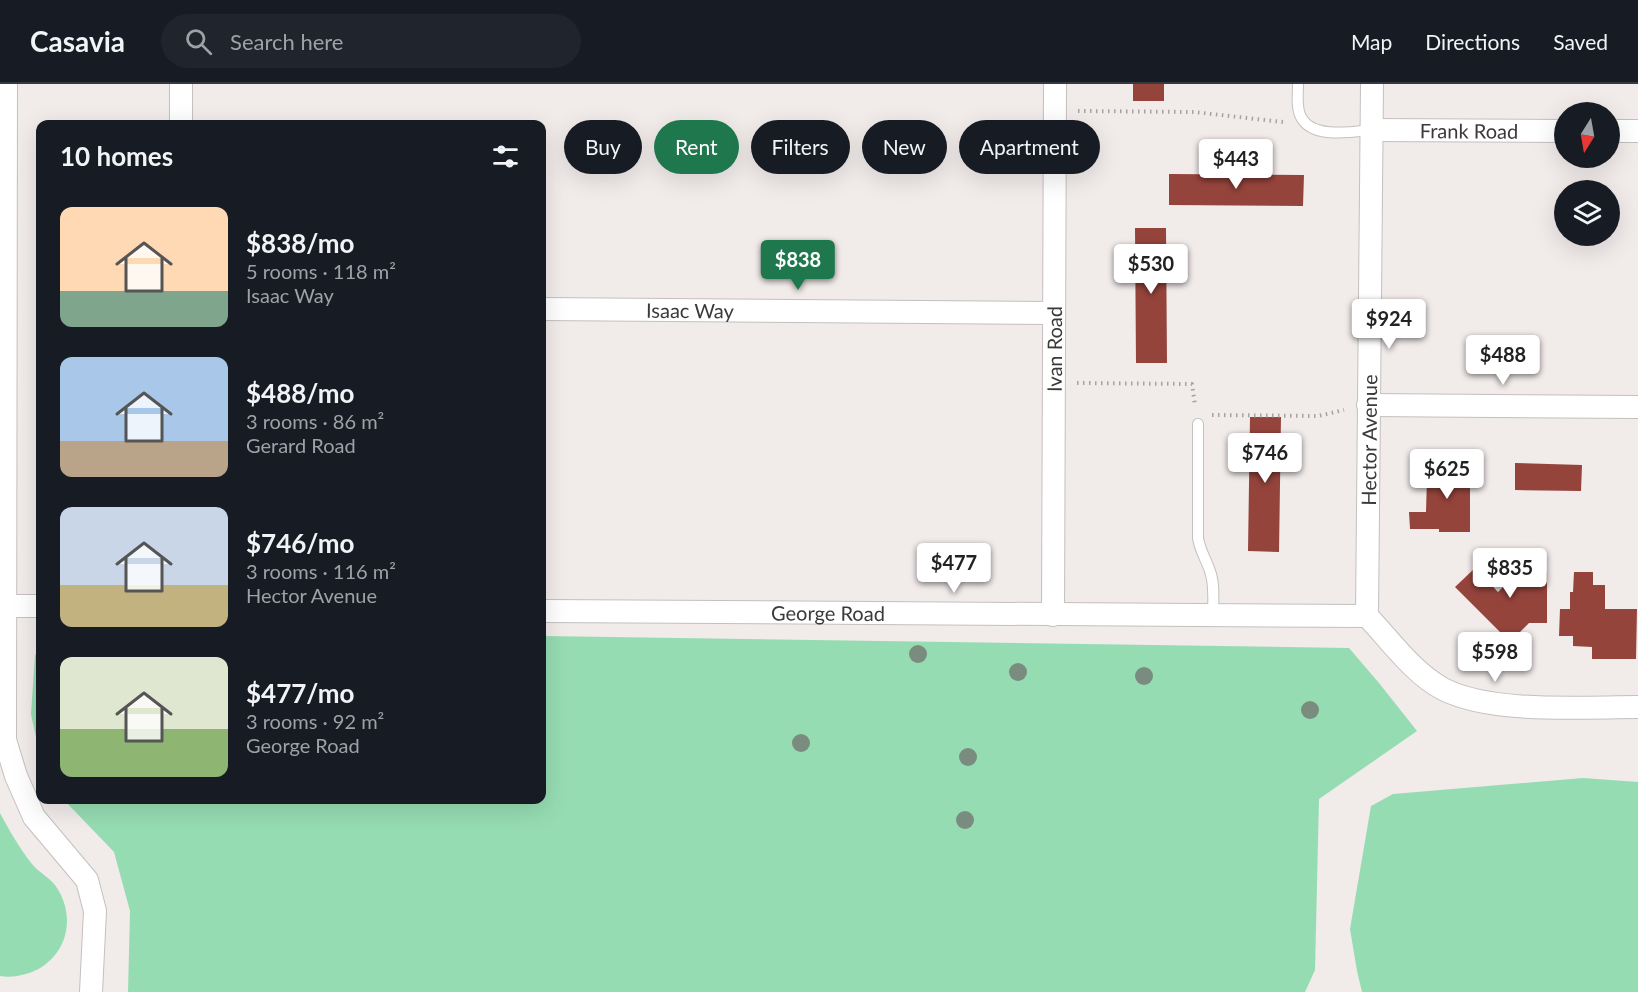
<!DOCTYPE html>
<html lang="en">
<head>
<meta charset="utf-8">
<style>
  body { margin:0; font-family:Lato,sans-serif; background:#20242c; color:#f1f3f6; height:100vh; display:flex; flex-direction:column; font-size:22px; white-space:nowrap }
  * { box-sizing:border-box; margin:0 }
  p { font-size:20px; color:#9ea1a6 }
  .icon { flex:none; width:33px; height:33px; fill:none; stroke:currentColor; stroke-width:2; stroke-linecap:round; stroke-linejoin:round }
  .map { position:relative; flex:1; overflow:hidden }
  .side { position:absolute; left:36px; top:36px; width:510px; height:684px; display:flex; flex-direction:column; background:#171b24; border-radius:12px; box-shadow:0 6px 24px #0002 }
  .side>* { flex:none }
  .banner { position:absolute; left:564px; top:36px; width:570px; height:54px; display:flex; gap:12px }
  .needle { width:39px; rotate:191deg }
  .fabs { position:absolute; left:1554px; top:18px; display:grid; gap:12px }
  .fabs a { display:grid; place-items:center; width:66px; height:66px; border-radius:50%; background:#171b24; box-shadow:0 6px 24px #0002; font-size:30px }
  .price { position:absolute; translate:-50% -51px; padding:0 14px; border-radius:6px; background:#fff; color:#222; font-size:20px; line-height:39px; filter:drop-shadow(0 2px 3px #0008) }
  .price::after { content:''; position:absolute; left:50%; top:36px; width:18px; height:14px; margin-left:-9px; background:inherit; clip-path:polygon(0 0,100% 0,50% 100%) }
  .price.active { background:#1f784d; color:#fff }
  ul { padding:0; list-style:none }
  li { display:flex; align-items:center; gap:18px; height:150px; padding:0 24px }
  li span { display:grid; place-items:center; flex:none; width:168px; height:120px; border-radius:12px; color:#555 }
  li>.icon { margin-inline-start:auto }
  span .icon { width:72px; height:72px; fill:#fffc; stroke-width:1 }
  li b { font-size:26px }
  h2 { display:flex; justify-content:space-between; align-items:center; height:72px; padding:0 24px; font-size:26px }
  .tag { padding:0 21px; border-radius:27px; background:#171b24; box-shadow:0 6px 24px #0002; font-size:21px; line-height:54px }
  .tag.active { background:#1f784d; color:#fff }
  header { display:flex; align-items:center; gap:36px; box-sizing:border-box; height:84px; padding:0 30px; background:#171b24; border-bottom:2px solid #363941 }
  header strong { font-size:28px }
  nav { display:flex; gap:33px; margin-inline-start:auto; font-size:21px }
  .search { width:420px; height:54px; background:#20242c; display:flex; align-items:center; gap:15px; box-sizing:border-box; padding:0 21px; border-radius:33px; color:#9ea1a6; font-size:22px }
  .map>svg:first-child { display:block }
  .green { fill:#96dcb2 }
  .building { fill:#95443c }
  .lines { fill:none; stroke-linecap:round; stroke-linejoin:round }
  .lane-casing { stroke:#c5bfbf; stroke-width:12 }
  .street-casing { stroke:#c5bfbf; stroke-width:24 }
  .path { stroke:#a6a2a1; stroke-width:4; stroke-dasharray:1.5 4.5; stroke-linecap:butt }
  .lane { stroke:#fff; stroke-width:10 }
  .street { stroke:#fff; stroke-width:22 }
  .tree { fill:#7a8c80 }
  .labels { text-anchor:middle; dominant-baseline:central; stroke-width:6; stroke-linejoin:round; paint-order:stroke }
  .street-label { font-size:20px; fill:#3c3939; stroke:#fff }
</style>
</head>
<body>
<header>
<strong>Casavia</strong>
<div class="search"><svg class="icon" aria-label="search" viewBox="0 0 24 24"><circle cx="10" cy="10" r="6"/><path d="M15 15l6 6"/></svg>Search here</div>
<nav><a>Map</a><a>Directions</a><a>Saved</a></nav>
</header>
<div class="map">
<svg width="1638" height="908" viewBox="0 0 1638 908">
  <rect width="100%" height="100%" fill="#f1ebea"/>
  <!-- green -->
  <path class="green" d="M542 552 1349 564 1379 599 1417 647 1319 715 1315 886 1305 908H128L130 827 114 768 64 716H542Z
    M40 566V672L31 630 35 571Z
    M1583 694 1638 698V908H1362L1357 887 1350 845 1371 722 1393 710Z
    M0 729C9 746 20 765 32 780 38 788 49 793 55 801 73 826 71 859 47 879 36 889 14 895 0 892Z"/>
  <!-- building -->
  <path class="building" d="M1133 0H1164V17H1133Z
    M1169 90 1304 91 1303 122 1169 121Z
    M1135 144H1166L1167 279H1136Z
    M1250 333H1281L1279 468 1248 467Z
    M1439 376 1470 377V448H1439V445H1410L1409 428H1426L1427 393H1439Z
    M1515 379 1582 381 1581 407 1515 406Z
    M1532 474 1547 488V539H1529L1510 558 1455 503 1475 484 1498 508Z
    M1574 488H1593V501H1605V525H1637L1636 575H1592V563L1573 562V552H1559L1560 525H1570V508H1573Z"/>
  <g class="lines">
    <defs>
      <path id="lane" d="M1298 0C1298 10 1296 24 1301 33 1312 55 1352 48 1371 46
        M1198 340V454C1200 467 1206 475 1210 487 1215 501 1213 517 1213 532"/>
      <g id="street">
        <path d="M6 0 5 656 16 692 34 733 87 796 95 827 91 908"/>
        <path d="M181 40V0"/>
        <path id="s1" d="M1371 46 1564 47"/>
        <path d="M1610 47H1638"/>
        <path id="s2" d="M542 225 1054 229"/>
        <path d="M1368 321 1638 323"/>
        <path d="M4 522H40"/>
        <path id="s3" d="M542 527 1367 532"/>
        <path id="s4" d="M1053 531 1055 0"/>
        <path id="s5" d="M1367 532 1372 0"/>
        <path d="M1367 532C1390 556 1413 589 1443 605 1492 630 1583 623 1638 623"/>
      </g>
    </defs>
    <!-- lane casing -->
    <use href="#lane" class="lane-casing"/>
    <!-- street casing -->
    <use href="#street" class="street-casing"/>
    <!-- path -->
    <path class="path" d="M1078 27 1194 28 1283 38
      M1077 299 1192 300 1195 321
      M1212 331 1318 332 1344 326"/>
    <!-- lane -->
    <use href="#lane" class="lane"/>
    <!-- street -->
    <use href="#street" class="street"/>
  </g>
  <!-- trees -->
  <g class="tree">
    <circle cx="918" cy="570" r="9"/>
    <circle cx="1018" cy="588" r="9"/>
    <circle cx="1144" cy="592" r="9"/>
    <circle cx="1310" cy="626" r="9"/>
    <circle cx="801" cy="659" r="9"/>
    <circle cx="968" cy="673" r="9"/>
    <circle cx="965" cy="736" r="9"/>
  </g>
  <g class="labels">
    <!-- street labels -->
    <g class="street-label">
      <text stroke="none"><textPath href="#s1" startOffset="98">Frank Road</textPath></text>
      <text stroke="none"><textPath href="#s2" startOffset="148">Isaac Way</textPath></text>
      <text stroke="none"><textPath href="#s4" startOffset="266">Ivan Road</textPath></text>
      <text stroke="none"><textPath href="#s5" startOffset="176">Hector Avenue</textPath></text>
      <text stroke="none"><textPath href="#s3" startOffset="286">George Road</textPath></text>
    </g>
  </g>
</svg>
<div class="fabs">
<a><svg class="needle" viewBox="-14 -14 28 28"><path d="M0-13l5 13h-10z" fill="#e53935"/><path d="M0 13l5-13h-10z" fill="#9ea1a6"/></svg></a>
<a><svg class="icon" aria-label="layers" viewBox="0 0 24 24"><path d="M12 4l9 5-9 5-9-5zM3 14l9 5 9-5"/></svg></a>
</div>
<b class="price" style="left:1236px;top:106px">$443</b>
<b class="price active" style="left:798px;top:207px">$838</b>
<b class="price" style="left:1151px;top:211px">$530</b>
<b class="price" style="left:1389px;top:266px">$924</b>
<b class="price" style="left:1503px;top:302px">$488</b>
<b class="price" style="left:1265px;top:400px">$746</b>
<b class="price" style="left:1447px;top:416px">$625</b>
<b class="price" style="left:954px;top:510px">$477</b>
<b class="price" style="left:1510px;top:515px">$835</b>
<b class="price" style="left:1495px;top:599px">$598</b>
<div class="banner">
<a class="tag">Buy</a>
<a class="tag active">Rent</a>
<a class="tag">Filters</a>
<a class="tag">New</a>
<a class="tag">Apartment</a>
</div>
<section class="side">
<h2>10 homes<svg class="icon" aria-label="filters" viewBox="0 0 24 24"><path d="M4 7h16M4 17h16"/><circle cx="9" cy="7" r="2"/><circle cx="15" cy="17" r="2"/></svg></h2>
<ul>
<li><span style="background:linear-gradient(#ffd9b3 70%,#7fa58c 0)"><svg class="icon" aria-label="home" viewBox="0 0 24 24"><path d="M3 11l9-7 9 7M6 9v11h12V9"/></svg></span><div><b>$838/mo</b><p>5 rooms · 118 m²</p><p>Isaac Way</p></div></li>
<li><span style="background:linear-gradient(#a9c7e8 70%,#b9a48a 0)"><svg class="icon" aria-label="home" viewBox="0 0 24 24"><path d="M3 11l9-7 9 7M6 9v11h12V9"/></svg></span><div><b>$488/mo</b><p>3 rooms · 86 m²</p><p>Gerard Road</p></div></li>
<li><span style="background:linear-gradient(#c9d6e8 65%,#c2b280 0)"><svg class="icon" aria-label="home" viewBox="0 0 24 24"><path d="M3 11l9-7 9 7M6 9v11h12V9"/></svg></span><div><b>$746/mo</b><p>3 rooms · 116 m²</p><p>Hector Avenue</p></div></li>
<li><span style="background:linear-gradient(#dfe7d0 60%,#8fb573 0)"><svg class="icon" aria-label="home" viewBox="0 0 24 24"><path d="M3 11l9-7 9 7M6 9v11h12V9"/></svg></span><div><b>$477/mo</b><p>3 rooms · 92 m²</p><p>George Road</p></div></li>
</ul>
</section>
</div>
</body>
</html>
